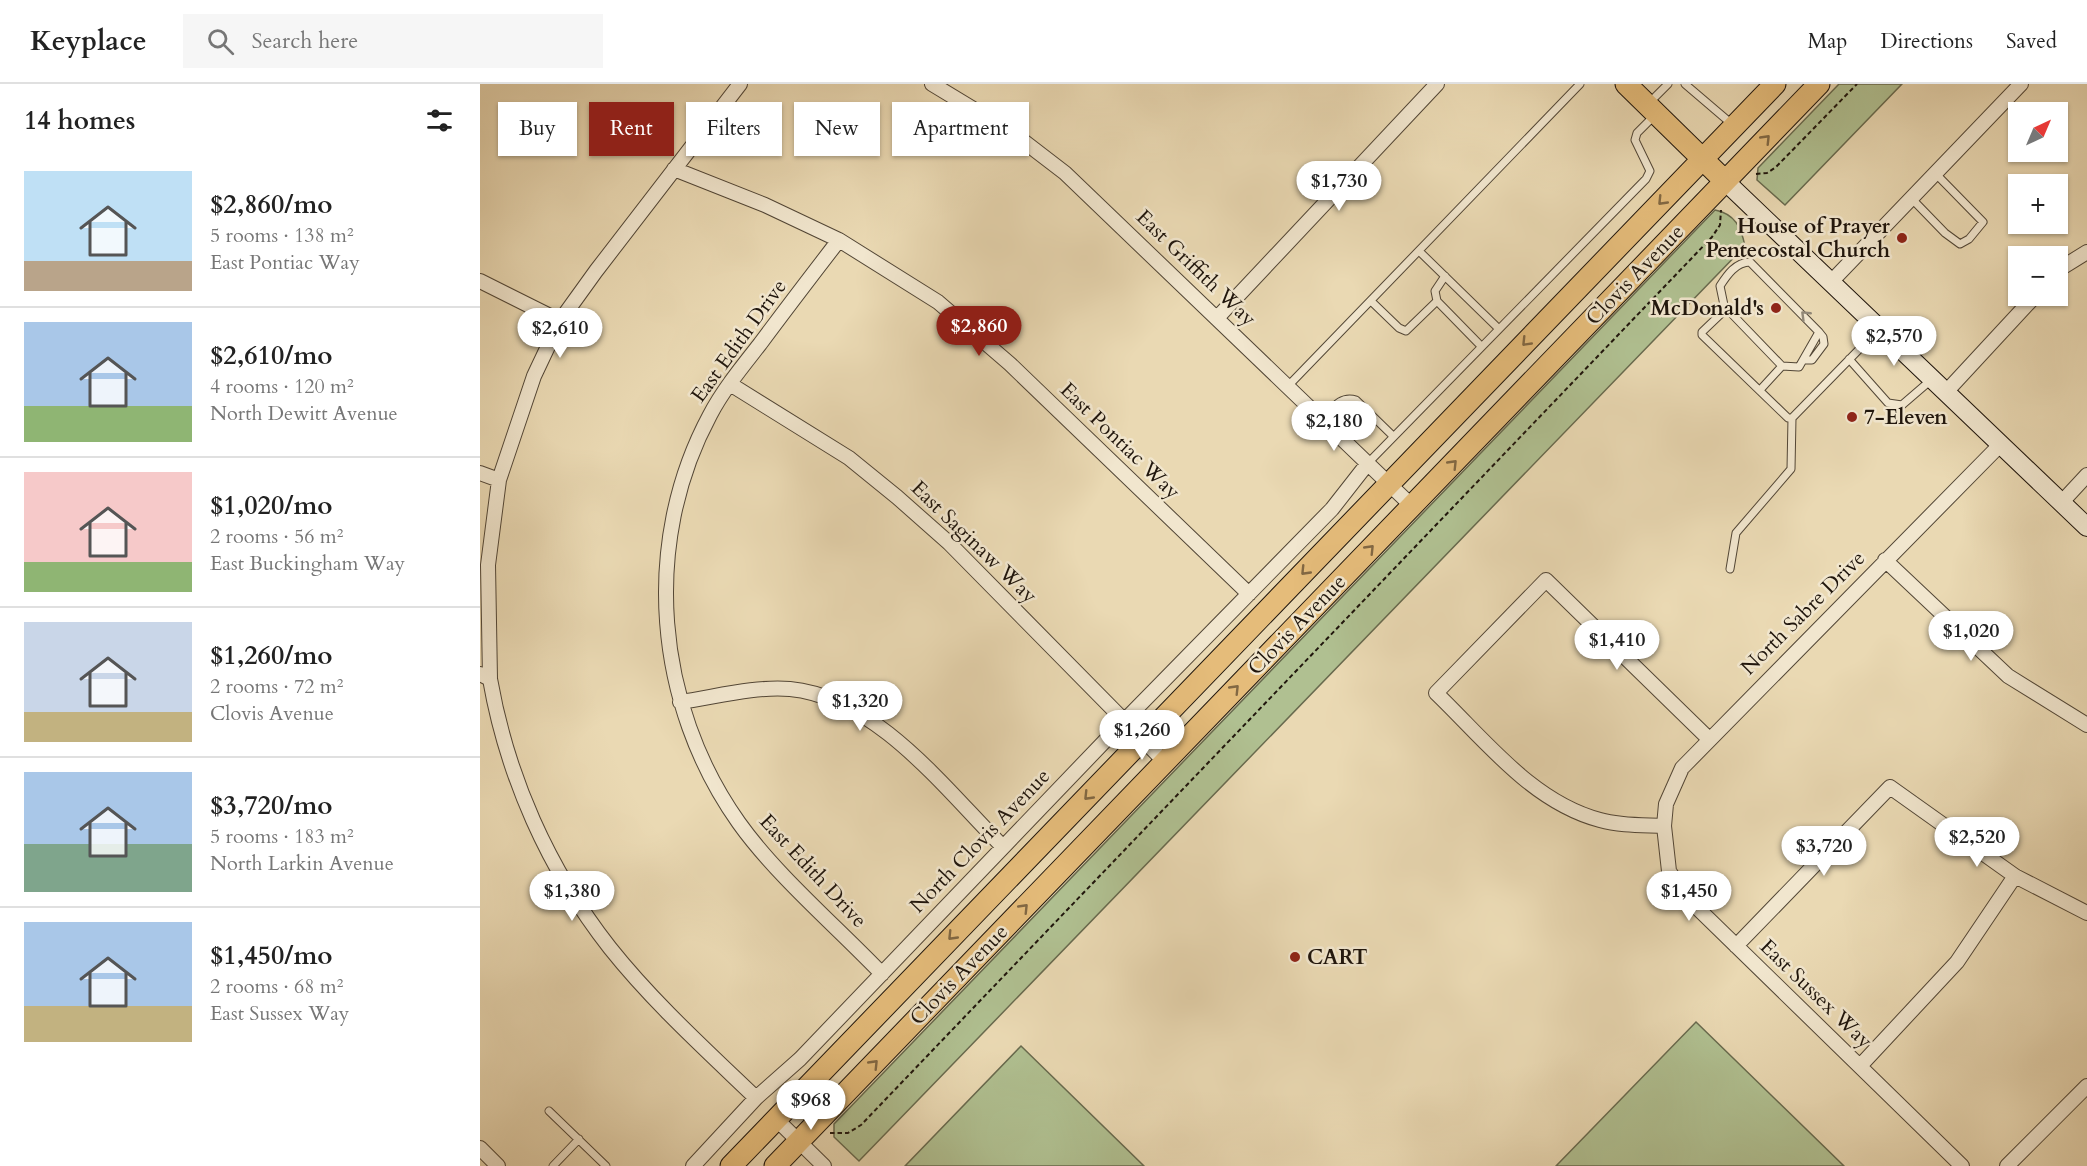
<!DOCTYPE html>
<html lang="en">
<head>
<meta charset="utf-8">
<style>
  body { margin:0; font-family:Cardo,serif; background:#f6f6f6; color:#222; height:100vh; display:flex; flex-direction:column; font-size:22px; white-space:nowrap }
  * { box-sizing:border-box; margin:0 }
  p { font-size:20px; color:#767676 }
  .icon { flex:none; width:33px; height:33px; fill:none; stroke:currentColor; stroke-width:2; stroke-linecap:round; stroke-linejoin:round }
  .map { position:relative; flex:1; overflow:hidden }
  .panel { display:flex; flex-direction:column; background:#fff; width:480px }
  .panel>* { flex:none }
  .top-card { position:absolute; left:18px; top:18px; width:570px; height:54px; display:flex; gap:12px }
  .needle { width:39px; rotate:44deg }
  .fabs { position:absolute; left:1528px; top:18px; display:grid; gap:12px }
  .fabs a { display:grid; place-items:center; width:60px; height:60px; border-radius:0px; background:#fff; box-shadow:0 2px 4px #0004; font-size:30px }
  .price { position:absolute; translate:-50% -51px; padding:0 14px; border-radius:21px; background:#fff; color:#222; font-size:20px; line-height:39px; filter:drop-shadow(0 2px 3px #0008) }
  .price::after { content:''; position:absolute; left:50%; top:36px; width:18px; height:14px; margin-left:-9px; background:inherit; clip-path:polygon(0 0,100% 0,50% 100%) }
  .price.current { background:#8f2418; color:#fff }
  ul { padding:0; list-style:none }
  li { display:flex; align-items:center; gap:18px; height:150px; padding:0 24px }
  li+li { border-top:2px solid #e0e0e0 }
  li span { display:grid; place-items:center; flex:none; width:168px; height:120px; border-radius:0px; color:#555 }
  li>.icon { margin-inline-start:auto }
  span .icon { width:72px; height:72px; fill:#fffc; stroke-width:1 }
  li b { font-size:26px }
  h2 { display:flex; justify-content:space-between; align-items:center; height:72px; padding:0 24px; font-size:26px }
  .chip { padding:0 21px; border-radius:0px; background:#fff; box-shadow:0 2px 4px #0004; font-size:21px; line-height:54px }
  .chip.current { background:#8f2418; color:#fff }
  header { display:flex; align-items:center; gap:36px; box-sizing:border-box; height:84px; padding:0 30px; background:#fff; border-bottom:2px solid #e0e0e0 }
  header strong { font-size:28px }
  nav { display:flex; gap:33px; margin-inline-start:auto; font-size:21px }
  .search { width:420px; height:54px; background:#f6f6f6; display:flex; align-items:center; gap:15px; box-sizing:border-box; padding:0 21px; border-radius:0px; color:#767676; font-size:22px }
  main { display:flex; flex:1; min-height:0 }
  .map>svg:first-child { display:block }
  .green { fill:#b0c091; stroke:#686a4e; stroke-width:1.5 }
  .lines { fill:none; stroke-linecap:round; stroke-linejoin:round }
  .lane-casing { stroke:#524636; stroke-width:9 }
  .street-casing { stroke:#524636; stroke-width:16 }
  .secondary-casing { stroke:#1f150c; stroke-width:20 }
  .primary-casing { stroke:#1f150c; stroke-width:23 }
  .path { stroke:#1f150c; stroke-width:2; stroke-dasharray:4.5 3; stroke-linecap:butt }
  .lane { stroke:#f1e6ce; stroke-width:7 }
  .street { stroke:#f1e6ce; stroke-width:14 }
  .secondary { stroke:#f1e6ce; stroke-width:18 }
  .primary { stroke:#e5bc7a; stroke-width:21 }
  .oneway { stroke:#826843 }
  .oneway2 { stroke:#928877 }
  .poi-dot { fill:#8f2418; stroke:#f1e6ce; stroke-width:2 }
  .labels { text-anchor:middle; dominant-baseline:central; stroke-width:5; stroke-linejoin:round; paint-order:stroke }
  .poi-label { font-size:21px; font-weight:bold; fill:#1f150c; stroke:#f1e6ce; text-anchor:end }
  .street-label { font-size:21px; fill:#1f150c; stroke:#f1e6ce }
</style>
</head>
<body>
<header>
<strong>Keyplace</strong>
<div class="search"><svg class="icon" aria-label="search" viewBox="0 0 24 24"><circle cx="10" cy="10" r="6"/><path d="M15 15l6 6"/></svg>Search here</div>
<nav><a>Map</a><a>Directions</a><a>Saved</a></nav>
</header>
<main>
<section class="panel">
<h2>14 homes<svg class="icon" aria-label="filters" viewBox="0 0 24 24"><path d="M4 7h16M4 17h16"/><circle cx="9" cy="7" r="2"/><circle cx="15" cy="17" r="2"/></svg></h2>
<ul>
<li><span style="background:linear-gradient(#bfe0f5 75%,#b9a48a 0)"><svg class="icon" aria-label="home" viewBox="0 0 24 24"><path d="M3 11l9-7 9 7M6 9v11h12V9"/></svg></span><div><b>$2,860/mo</b><p>5 rooms · 138 m²</p><p>East Pontiac Way</p></div></li>
<li><span style="background:linear-gradient(#a9c7e8 70%,#8fb573 0)"><svg class="icon" aria-label="home" viewBox="0 0 24 24"><path d="M3 11l9-7 9 7M6 9v11h12V9"/></svg></span><div><b>$2,610/mo</b><p>4 rooms · 120 m²</p><p>North Dewitt Avenue</p></div></li>
<li><span style="background:linear-gradient(#f6c9c9 75%,#8fb573 0)"><svg class="icon" aria-label="home" viewBox="0 0 24 24"><path d="M3 11l9-7 9 7M6 9v11h12V9"/></svg></span><div><b>$1,020/mo</b><p>2 rooms · 56 m²</p><p>East Buckingham Way</p></div></li>
<li><span style="background:linear-gradient(#c9d6e8 75%,#c2b280 0)"><svg class="icon" aria-label="home" viewBox="0 0 24 24"><path d="M3 11l9-7 9 7M6 9v11h12V9"/></svg></span><div><b>$1,260/mo</b><p>2 rooms · 72 m²</p><p>Clovis Avenue</p></div></li>
<li><span style="background:linear-gradient(#a9c7e8 60%,#7fa58c 0)"><svg class="icon" aria-label="home" viewBox="0 0 24 24"><path d="M3 11l9-7 9 7M6 9v11h12V9"/></svg></span><div><b>$3,720/mo</b><p>5 rooms · 183 m²</p><p>North Larkin Avenue</p></div></li>
<li><span style="background:linear-gradient(#a9c7e8 70%,#c2b280 0)"><svg class="icon" aria-label="home" viewBox="0 0 24 24"><path d="M3 11l9-7 9 7M6 9v11h12V9"/></svg></span><div><b>$1,450/mo</b><p>2 rooms · 68 m²</p><p>East Sussex Way</p></div></li>
</ul>
</section>
<div class="map">
<svg width="1607" height="1082" viewBox="0 0 1607 1082">
  <rect width="100%" height="100%" fill="#ead9b3"/>
  <filter id="stains"><feTurbulence type="fractalNoise" baseFrequency=".00333" numOctaves="4"/><feColorMatrix values="0 0 0 0 .2 0 0 0 0 .09 0 0 0 0 .02 0 0 0 .5 -.17"/></filter>
  <radialGradient id="worn" r=".72"><stop offset=".6" stop-color="#630" stop-opacity="0"/><stop offset="1" stop-color="#630" stop-opacity=".3"/></radialGradient>
  <!-- green -->
  <path class="green" d="M1359 0H1422L1305 121 1277 96 1278 84Z
    M1235 126C1255 130 1261 143 1265 162L379 1077 354 1053V1040Z
    M1216 938 1364 1082H1076Z
    M541 962 664 1082H425Z"/>
  <g class="lines">
    <defs>
      <path id="lane" d="M1205 0 1253 41
        M1168 20 1188 0
        M1432 115 1465 149 1480 160 1489 155 1503 138 1456 90
        M939 167 1019 245
        M891 217 919 244 926 247 957 217 1001 262
        M957 217 955 207 965 192
        M1245 226 1240 202C1247 191 1256 178 1270 178L1339 248 1319 283 1302 282
        M1369 275 1408 319 1422 321 1451 296
        M1324 276H1332L1344 260 1343 253 1339 248
        M808 302 1100 0
        M1280 306 1302 282 1248 226H1245L1222 248V251L1308 334H1312L1399 245
        M842 335C852 325 860 311 876 316L913 352
        M888 379 1166 95 1170 87 1155 56 1157 49 1175 31
        M1250 485 1256 449 1311 385 1312 334
        M69 1027 126 1082
        M73 1082 99 1055"/>
      <path id="street" d="M452 0 533 49 585 89 932 422
        M194 85 285 121 359 156 458 218 530 280 769 510
        M359 156C332 191 306 225 280 260 262 283 243 306 230 331 161 459 175 621 259 739 296 791 357 843 402 890
        M1578 186 1607 168
        M0 197 80 237
        M1351 198 1541 0
        M737 234 957 0
        M250 300 369 374 417 413 469 459 685 678
        M1466 308 1555 212
        M0 389 19 396
        M1581 419 1607 391
        M1405 476 1528 592 1607 641
        M0 590 10 595C27 692 68 785 130 864 173 918 226 966 276 1014
        M10 595 8 481 19 396 54 292 80 237 116 187 260 0
        M200 618C235 613 275 602 310 605 396 613 466 706 523 763
        M1229 655 1066 496 956 609C1005 656 1052 718 1120 736 1141 742 1163 741 1184 742L1189 787 1203 810 1482 1082
        M1184 742 1186 720 1202 684 1520 361
        M1256 862 1410 703 1535 792 1607 829
        M1380 982 1477 878 1535 792
        M296 1035 344 1082
        M0 1064 18 1082
        M213 1082 276 1014 320 975 645 636 852 425 888 379
        M1527 1082 1607 1002"/>
      <path id="secondary" d="M1245 97 1607 443"/>
      <path id="primary" d="M1146 0 1245 97
        M251 1082 1295 0
        M295 1082 1339 0"/>
    </defs>
    <!-- lane casing -->
    <use href="#lane" class="lane-casing"/>
    <!-- street casing -->
    <use href="#street" class="street-casing"/>
    <!-- secondary casing -->
    <use href="#secondary" class="secondary-casing"/>
    <!-- primary casing -->
    <use href="#primary" class="primary-casing"/>
    <!-- path -->
    <path class="path" d="M1276 90 1287 89 1296 83 1377 0
      M350 1049H368L381 1041 1232 153 1240 141 1241 126"/>
    <!-- lane -->
    <use href="#lane" class="lane"/>
    <!-- street -->
    <use href="#street" class="street"/>
    <!-- secondary -->
    <use href="#secondary" class="secondary"/>
    <!-- primary -->
    <use href="#primary" class="primary"/>
  </g>
  <!-- one-way arrows -->
  <defs><path id="oneway-chevron" d="M-2-3.5L2.5 0L-2 3.5" fill="none" stroke-width="1.6" stroke-linecap="round" stroke-linejoin="round" transform="scale(1.5)"/></defs>
  <g class="oneway">
    <use href="#oneway-chevron" transform="translate(1286 55) rotate(-46)"/>
    <use href="#oneway-chevron" transform="translate(1182 117) rotate(134)"/>
    <use href="#oneway-chevron" transform="translate(1046 258) rotate(134)"/>
    <use href="#oneway-chevron" transform="translate(973 380) rotate(-46)"/>
    <use href="#oneway-chevron" transform="translate(890 465) rotate(-46)"/>
    <use href="#oneway-chevron" transform="translate(825 487) rotate(134)"/>
    <use href="#oneway-chevron" transform="translate(755 605) rotate(-46)"/>
    <use href="#oneway-chevron" transform="translate(608 712) rotate(134)"/>
    <use href="#oneway-chevron" transform="translate(544 824) rotate(-46)"/>
    <use href="#oneway-chevron" transform="translate(472 852) rotate(134)"/>
    <use href="#oneway-chevron" transform="translate(394 980) rotate(-46)"/>
  </g>
  <use class="oneway2" href="#oneway-chevron" transform="translate(1325 231) rotate(-136)"/>
  <!-- markers -->
  <g class="poi-dot">
    <circle cx="1422" cy="154" r="6"/>
    <circle cx="1296" cy="224" r="6"/>
    <circle cx="1372" cy="333" r="6"/>
    <circle cx="815" cy="873" r="6"/>
  </g>
  <g class="labels">
    <!-- poi labels -->
    <g class="poi-label">
      <text x="1410" y="142">House of Prayer<tspan x="1410" dy="24">Pentecostal Church</tspan></text>
      <text x="1284" y="224">McDonald's</text>
      <text x="1384" y="333" text-anchor="start">7-Eleven</text>
      <text x="827" y="873" text-anchor="start">CART</text>
    </g>
    <!-- street labels -->
    <g class="street-label">
      <text transform="translate(716 184) rotate(44)">East Griffith Way</text>
      <text transform="translate(1155 191) rotate(-46)">Clovis Avenue</text>
      <text transform="translate(259 257) rotate(-54)">East Edith Drive</text>
      <text transform="translate(640 357) rotate(44)">East Pontiac Way</text>
      <text transform="translate(494 458) rotate(44)">East Saginaw Way</text>
      <text transform="translate(1323 529) rotate(-45)">North Sabre Drive</text>
      <text transform="translate(817 541) rotate(-46)">Clovis Avenue</text>
      <text transform="translate(500 757) rotate(-46)">North Clovis Avenue</text>
      <text transform="translate(333 787) rotate(47)">East Edith Drive</text>
      <text transform="translate(479 891) rotate(-46)">Clovis Avenue</text>
      <text transform="translate(1336 910) rotate(44)">East Sussex Way</text>
    </g>
  </g>
  <rect width="100%" height="100%" filter="url(#stains)"/>
  <rect width="100%" height="100%" fill="url(#worn)"/>
</svg>
<div class="fabs">
<a><svg class="needle" viewBox="-14 -14 28 28"><path d="M0-13l5 13h-10z" fill="#e53935"/><path d="M0 13l5-13h-10z" fill="#767676"/></svg></a>
<a>+</a>
<a>−</a>
</div>
<b class="price" style="left:859px;top:128px">$1,730</b>
<b class="price current" style="left:499px;top:273px">$2,860</b>
<b class="price" style="left:80px;top:275px">$2,610</b>
<b class="price" style="left:1414px;top:283px">$2,570</b>
<b class="price" style="left:854px;top:368px">$2,180</b>
<b class="price" style="left:1491px;top:578px">$1,020</b>
<b class="price" style="left:1137px;top:587px">$1,410</b>
<b class="price" style="left:380px;top:648px">$1,320</b>
<b class="price" style="left:662px;top:677px">$1,260</b>
<b class="price" style="left:1497px;top:784px">$2,520</b>
<b class="price" style="left:1344px;top:793px">$3,720</b>
<b class="price" style="left:92px;top:838px">$1,380</b>
<b class="price" style="left:1209px;top:838px">$1,450</b>
<b class="price" style="left:331px;top:1047px">$968</b>
<div class="top-card">
<a class="chip">Buy</a>
<a class="chip current">Rent</a>
<a class="chip">Filters</a>
<a class="chip">New</a>
<a class="chip">Apartment</a>
</div>
</div>
</main>
</body>
</html>
